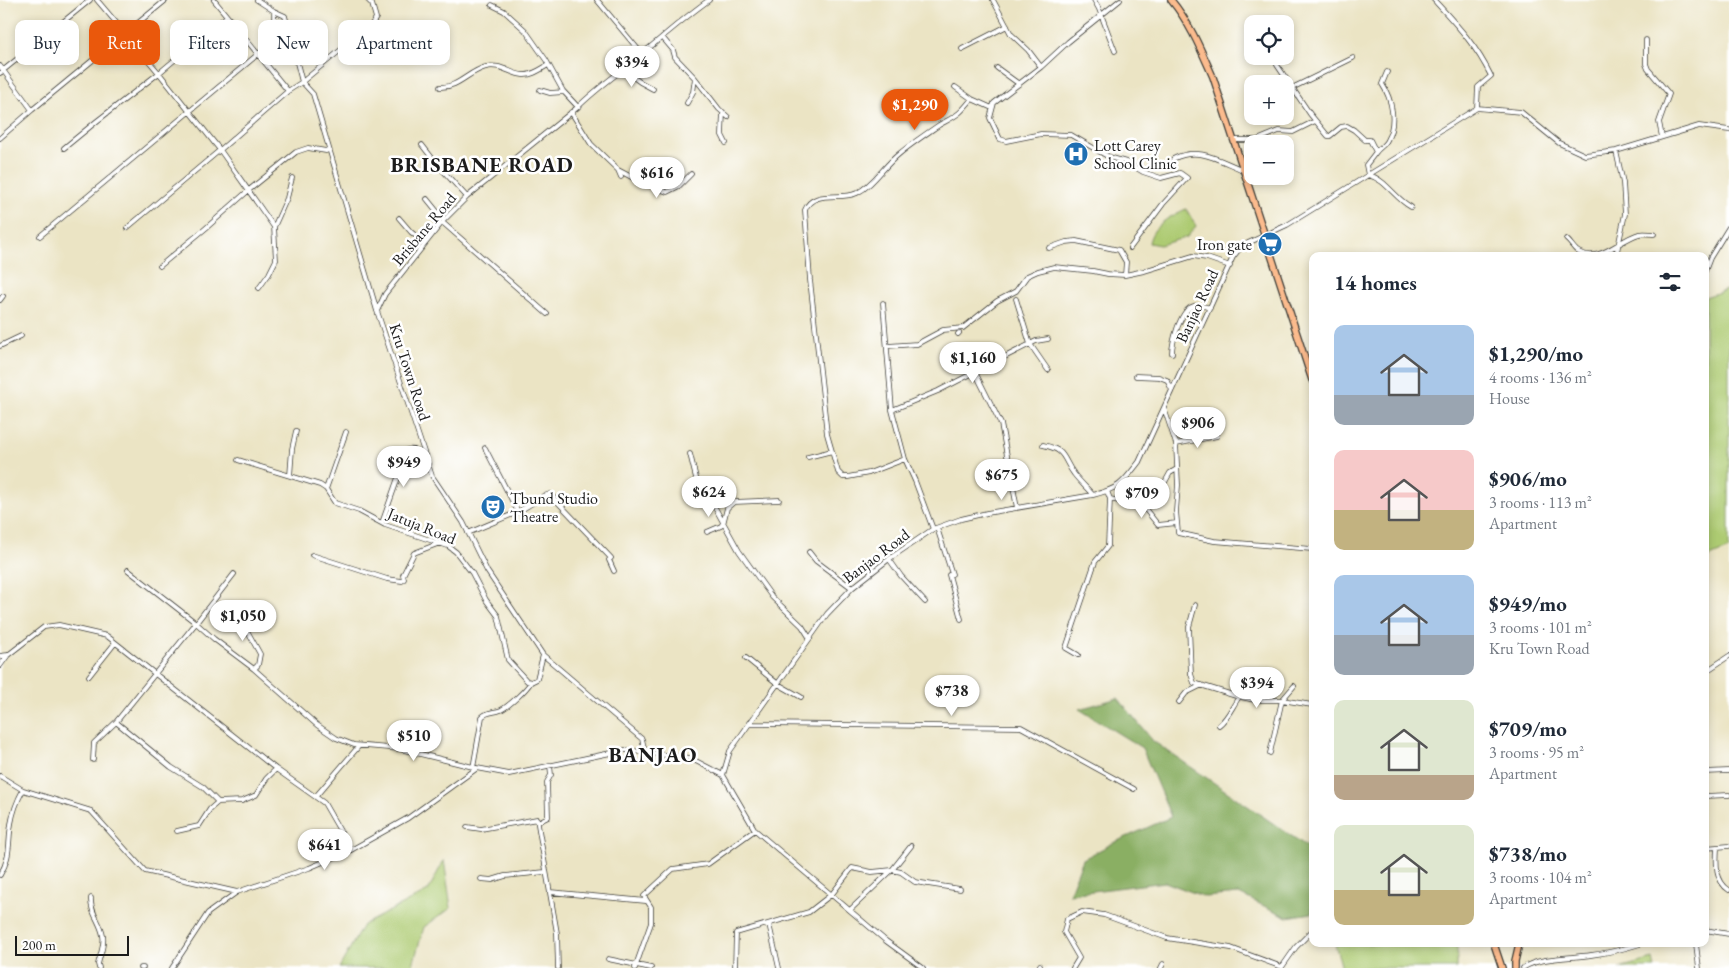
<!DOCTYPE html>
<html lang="en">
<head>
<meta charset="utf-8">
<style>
  body { margin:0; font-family:"EB Garamond",serif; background:#f2f2f3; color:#1f2937; height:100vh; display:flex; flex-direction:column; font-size:19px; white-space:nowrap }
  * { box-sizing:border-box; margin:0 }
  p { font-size:16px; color:#747a83 }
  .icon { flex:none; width:28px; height:28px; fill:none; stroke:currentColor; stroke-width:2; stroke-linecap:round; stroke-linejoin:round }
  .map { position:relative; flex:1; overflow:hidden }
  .side { position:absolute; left:1309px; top:252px; width:400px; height:695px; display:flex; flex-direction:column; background:#fff; border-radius:10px; box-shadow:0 2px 8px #0003 }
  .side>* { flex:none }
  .guide { position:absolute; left:15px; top:20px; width:475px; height:45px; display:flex; gap:10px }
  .fabs { position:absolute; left:1244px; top:15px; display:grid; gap:10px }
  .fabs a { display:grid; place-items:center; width:50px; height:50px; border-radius:10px; background:#fff; box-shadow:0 2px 8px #0003; font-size:25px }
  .scale { position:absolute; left:15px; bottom:12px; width:114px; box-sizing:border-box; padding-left:5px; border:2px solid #1c1c1c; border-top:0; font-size:14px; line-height:18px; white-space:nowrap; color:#1c1c1c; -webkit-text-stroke:4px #fff; paint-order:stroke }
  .price { position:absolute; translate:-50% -42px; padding:0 11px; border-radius:18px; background:#fff; color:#222; font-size:16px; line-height:32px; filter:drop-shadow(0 1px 2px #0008) }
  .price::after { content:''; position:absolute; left:50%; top:30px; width:15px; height:11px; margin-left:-8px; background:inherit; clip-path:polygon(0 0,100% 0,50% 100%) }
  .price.active { background:#ea580c; color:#fff }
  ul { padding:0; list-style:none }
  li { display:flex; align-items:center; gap:15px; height:125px; padding:0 25px }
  li span { display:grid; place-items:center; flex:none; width:140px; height:100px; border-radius:10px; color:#555 }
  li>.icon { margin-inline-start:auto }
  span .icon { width:60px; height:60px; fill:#fffc; stroke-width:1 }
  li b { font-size:21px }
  h2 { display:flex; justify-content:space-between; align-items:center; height:60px; padding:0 25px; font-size:21px }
  .tag { padding:0 18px; border-radius:10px; background:#fff; box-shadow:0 2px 8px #0003; font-size:18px; line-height:45px }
  .tag.active { background:#ea580c; color:#fff }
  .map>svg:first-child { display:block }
  .green { fill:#adcb72; stroke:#647447 }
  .forest { fill:#8aaf64; stroke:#536640 }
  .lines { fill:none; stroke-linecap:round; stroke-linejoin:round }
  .minor-casing { stroke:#3b3a35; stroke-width:5.5 }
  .highway-casing { stroke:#3b3a35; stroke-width:8 }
  .minor { stroke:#fff; stroke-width:4 }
  .highway { stroke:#fbbb8d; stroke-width:5.5 }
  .labels { text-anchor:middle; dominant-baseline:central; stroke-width:5; stroke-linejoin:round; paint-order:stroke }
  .poi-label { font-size:16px; fill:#1c1c1c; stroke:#fff; text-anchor:start }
  .street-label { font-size:16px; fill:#1c1c1c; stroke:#fff }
  .district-label { font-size:21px; font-weight:bold; letter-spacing:1px; fill:#1c1c1c; stroke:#fff }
</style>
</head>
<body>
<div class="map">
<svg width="1729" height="968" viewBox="0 0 1729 968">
  <rect width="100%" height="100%" fill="#fff"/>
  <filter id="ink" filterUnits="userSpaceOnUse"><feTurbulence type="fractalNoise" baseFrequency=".02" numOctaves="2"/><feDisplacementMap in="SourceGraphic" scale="10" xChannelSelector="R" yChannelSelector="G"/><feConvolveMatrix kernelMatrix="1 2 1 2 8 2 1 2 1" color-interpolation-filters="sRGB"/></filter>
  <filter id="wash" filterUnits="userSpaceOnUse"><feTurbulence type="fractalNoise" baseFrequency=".0096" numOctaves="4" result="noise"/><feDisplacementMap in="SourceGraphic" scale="20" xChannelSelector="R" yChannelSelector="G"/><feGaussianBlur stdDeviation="1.12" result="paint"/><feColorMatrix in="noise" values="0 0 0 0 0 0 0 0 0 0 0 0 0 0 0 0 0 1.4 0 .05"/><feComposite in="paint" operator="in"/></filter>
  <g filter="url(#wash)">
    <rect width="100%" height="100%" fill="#ebe4c4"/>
    <!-- green -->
    <path class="green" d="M1186 209 1196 226 1187 237 1160 245 1149 243C1152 225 1171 216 1186 209Z
      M1729 289V549L1705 559V297Z
      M444 860 451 908 424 927 412 968H339L363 925 428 891Z
      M1335 944H1457V968H1342Z
      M1653 959 1655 968H1619Z"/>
    <!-- forest -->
    <path class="forest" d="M1118 698 1153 741 1312 850V913L1287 917 1239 894 1205 897 1165 882 1069 894 1083 859 1113 843 1171 817 1142 748 1079 709Z"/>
  </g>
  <g filter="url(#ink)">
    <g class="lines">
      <defs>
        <path id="minor" d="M214 0 288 91 302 82 372 24 376 18 372 4 368 0
          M257 0 274 11 285 16 302 82
          M597 0 642 54
          M993 0 1011 34 1028 50 1041 67
          M1094 0 1099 9 1115 51
          M1120 0 1068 42 1041 67 994 103 990 118 1000 139 1006 141 1041 134 1071 135 1109 157 1126 162 1143 172 1161 178 1180 173 1187 178 1163 204 1130 248
          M1434 0C1457 25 1476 45 1491 76L1478 87 1477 108
          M492 5 504 11 525 30 546 60 563 91 578 107
          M274 11C275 23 271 35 277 46
          M227 16 159 73 220 150 288 91
          M662 37 673 50 675 57 695 78 693 92 687 103
          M1646 40V64L1648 69 1669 94 1659 122 1662 137
          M962 49 1007 26
          M1277 65 1310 114 1328 136H1330L1341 127 1347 126 1354 130 1365 140H1370L1376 152 1366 165 1368 175C1386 179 1395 199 1411 207
          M0 66 32 110
          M997 68 1019 84
          M622 69 640 82 653 89
          M0 73 90 0
          M695 78 719 109 728 117
          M302 82 313 94 377 311 432 476 463 522 487 571 543 655 642 739 645 752
          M440 87C458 88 469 71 486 67 499 63 511 74 523 75 532 76 541 69 548 65
          M955 87 972 99 992 108
          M1292 88 1353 58
          M540 90 550 93 564 92
          M571 112 591 144 618 170 621 177
          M723 112 722 135 726 143
          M0 138 32 110 166 0
          M1234 140H1257L1279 131 1293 132 1315 121
          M422 145 436 163 467 197
          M64 148 97 121 159 73 97 0
          M1376 152C1379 148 1385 145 1387 140 1397 123 1392 99 1382 84L1387 72
          M1173 159C1199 146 1218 160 1243 170
          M618 170 639 181 667 192 679 186 691 174
          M427 199 444 220
          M399 218 411 232 425 243
          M442 222 547 314
          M127 228 220 150 274 227
          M40 236 275 40
          M1566 239C1571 243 1573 248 1577 251 1599 265 1618 240 1639 234 1643 233 1650 234 1654 234
          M1049 248 1066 242 1076 241 1119 250 1126 262 1125 275
          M1616 256 1625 214 1623 183 1616 151
          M160 266 206 228 249 190 296 152 308 148 326 151 329 149
          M1705 271 1710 258 1729 227
          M259 288 269 274 276 260 274 227 287 198 292 178
          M1016 299 1030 344 1048 370
          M0 300 3 296
          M883 303 892 410 905 459 915 481 933 529
          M377 311 385 294 444 220 467 197 578 107C598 87 621 72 643 53 665 35 685 17 709 0
          M958 334 959 333
          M0 346 21 336
          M888 346 917 344 943 330 963 328 997 301 1016 291 1027 276 1038 271 1054 267 1093 271 1108 274 1125 275 1144 271 1193 256 1207 258 1230 266
          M1172 353C1172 343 1175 335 1178 326 1185 309 1191 301 1210 308
          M975 372 1001 424 1017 508
          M1136 376 1159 377 1167 380 1172 390
          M1164 408 1176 444 1178 485 1176 511 1178 533 1214 541 1312 549
          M892 410 938 391 1036 341 1048 339
          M1176 444 1217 436
          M1043 445C1067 450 1062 458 1074 474 1079 481 1087 488 1093 495
          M485 448 518 512
          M690 454 699 490 713 504 739 551 772 597 802 626 809 637
          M808 457 832 451
          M905 459 869 473 848 477H843L838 472 827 434 810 280 805 210C813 189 841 201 857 193 873 185 884 166 899 154 911 144 926 134 939 125 946 121 953 118 959 113 964 109 968 103 972 99
          M238 460 320 485 326 489 335 503 359 511 385 525 448 546 456 552 472 573 486 600 498 616 508 660 527 681 531 682 537 679 543 655
          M290 476 292 449 296 431
          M1123 483 1134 505 1146 510 1158 525 1177 523
          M326 489 346 432
          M1110 499 1128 503 1153 495 1160 491 1170 473 1177 469
          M382 523 399 475 403 452C411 447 416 450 423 455
          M723 524 727 508 734 502 779 500
          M937 528 952 574
          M707 532 721 526 723 523
          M468 533 518 512 544 496 550 494 611 558
          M809 552 816 561 852 588
          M312 555 387 579 402 581 404 579 403 575 414 553 440 543
          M889 559 901 576 925 602
          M609 560 614 571
          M128 570 196 623 234 574
          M949 575 961 619
          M1195 605 1189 627 1191 674 1194 683 1236 696 1255 700H1282L1294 686
          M240 618 260 654 258 665 254 669
          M1078 655 1066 648 1095 562 1108 546 1110 499 1107 491
          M0 656 8 655
          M746 658 778 684 801 697
          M0 666 8 655 44 627 59 625 107 636 276 769 324 803 351 850
          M1705 672 1729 656
          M89 676 115 643
          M1179 702 1186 693 1202 685
          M116 722 171 767 203 787 218 802
          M749 724 1021 727 1134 789
          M1219 725C1228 718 1232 707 1239 697
          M1270 753 1282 700 1312 705
          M93 760 94 743 116 722 196 623 214 639 254 669 317 725 336 738 354 745 400 749 477 768 509 774 625 750 690 758 723 775
          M473 768 482 717C487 711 494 713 501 710 509 706 526 690 531 682
          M1705 772 1729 771
          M0 776 23 790 91 811 145 871 237 892
          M316 796 359 746
          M1705 796 1729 795
          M538 822 548 817 547 782 551 775 550 765
          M467 827 481 829 537 819 557 933 558 968
          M177 831 199 826 210 809 218 802 242 801 256 795 266 779 276 769
          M1705 848 1729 846
          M1717 848C1716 863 1715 881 1729 890
          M0 875C11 857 8 844 11 824 13 812 17 801 23 790
          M481 879 492 880 505 876 545 872
          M550 892 646 901
          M91 898C90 913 101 922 103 936 105 944 100 955 98 964L99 968
          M851 909 892 870 911 846
          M769 924 779 968
          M1705 930 1729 934
          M1696 944 1699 968
          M608 959 651 968
          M1282 967 1296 947 1312 931
          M141 968H143
          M172 968 208 913 237 892 309 868 351 850 408 818 476 769
          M635 968 651 923V907L644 896 673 869 708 864 755 830
          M735 968 736 933 809 912 832 894 852 868 872 872 892 870 901 872 915 882 960 889
          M923 968 886 941 755 830 723 775 730 751 827 614 852 588 889 559 933 529 961 519 987 513 1093 495C1120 488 1122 484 1139 462L1233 257 1240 248 1248 243 1287 225 1477 108 1521 112 1559 143 1585 155 1616 151 1699 126 1729 130
          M1039 968 1040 965
          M1073 968 1079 958 1064 932 1067 919 1082 912 1104 915 1167 938 1231 948 1282 967
          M1161 968 1163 964
          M1523 968C1538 957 1571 958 1591 955 1607 953 1624 949 1640 944"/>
        <path id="highway" d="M1171 0C1190 23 1201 50 1213 77L1312 380
          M1494 944 1502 968
          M1515 968V961L1519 944"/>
      </defs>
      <!-- minor casing -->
      <use href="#minor" class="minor-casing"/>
      <!-- highway casing -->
      <use href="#highway" class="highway-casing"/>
      <!-- minor -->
      <use href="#minor" class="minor"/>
      <!-- highway -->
      <use href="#highway" class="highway"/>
    </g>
  </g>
  <!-- icons -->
  <defs>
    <symbol id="hospital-disc" viewBox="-11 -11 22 22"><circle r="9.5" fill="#1f6fb2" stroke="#fff"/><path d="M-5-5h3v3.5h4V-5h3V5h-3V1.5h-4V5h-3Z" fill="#fff"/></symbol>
    <symbol id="supermarket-disc" viewBox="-11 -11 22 22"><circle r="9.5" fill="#1f6fb2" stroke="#fff"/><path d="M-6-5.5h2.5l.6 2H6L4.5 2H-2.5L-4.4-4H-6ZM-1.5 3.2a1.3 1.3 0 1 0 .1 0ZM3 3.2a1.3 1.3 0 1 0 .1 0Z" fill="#fff"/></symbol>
    <symbol id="theatre-disc" viewBox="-11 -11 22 22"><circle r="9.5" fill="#1f6fb2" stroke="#fff"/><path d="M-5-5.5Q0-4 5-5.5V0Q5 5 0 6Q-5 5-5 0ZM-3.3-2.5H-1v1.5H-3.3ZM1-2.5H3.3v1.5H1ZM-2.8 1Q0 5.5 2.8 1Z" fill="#fff"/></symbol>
  </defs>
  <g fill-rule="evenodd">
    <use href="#hospital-disc" x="1062" y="140" width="28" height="28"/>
    <use href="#supermarket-disc" x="1256" y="230" width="28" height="28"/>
    <use href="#theatre-disc" x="479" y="493" width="28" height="28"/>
  </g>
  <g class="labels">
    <!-- poi labels -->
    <g class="poi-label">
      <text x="1094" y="145">Lott Carey<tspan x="1094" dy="18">School Clinic</tspan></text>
      <text x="1252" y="244" text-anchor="end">Iron gate</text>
      <text x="510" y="498">Tbund Studio<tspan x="510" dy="18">Theatre</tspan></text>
    </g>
    <!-- street labels -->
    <g class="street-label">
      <text transform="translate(424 229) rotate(-50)">Brisbane Road</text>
      <text transform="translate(1197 306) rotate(-65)">Banjao Road</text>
      <text transform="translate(410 372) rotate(72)">Kru Town Road</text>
      <text transform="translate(422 526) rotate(22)">Jatuja Road</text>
      <text transform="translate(876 556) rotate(-37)">Banjao Road</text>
    </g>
    <!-- district labels -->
    <g class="district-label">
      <text x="482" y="164">BRISBANE ROAD</text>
      <text x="653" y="754">BANJAO</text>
    </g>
  </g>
</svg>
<div class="fabs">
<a><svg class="icon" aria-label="locate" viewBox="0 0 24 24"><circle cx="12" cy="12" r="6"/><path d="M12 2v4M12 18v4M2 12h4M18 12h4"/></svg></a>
<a>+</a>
<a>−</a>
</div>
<div class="scale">200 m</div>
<b class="price" style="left:632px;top:88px">$394</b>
<b class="price active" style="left:915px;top:131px">$1,290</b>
<b class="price" style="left:657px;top:199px">$616</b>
<b class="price" style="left:973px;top:384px">$1,160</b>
<b class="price" style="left:1198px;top:449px">$906</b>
<b class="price" style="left:404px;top:488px">$949</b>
<b class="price" style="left:1002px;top:501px">$675</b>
<b class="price" style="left:709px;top:518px">$624</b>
<b class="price" style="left:1142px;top:519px">$709</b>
<b class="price" style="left:243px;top:642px">$1,050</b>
<b class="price" style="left:1257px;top:709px">$394</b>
<b class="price" style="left:952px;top:717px">$738</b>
<b class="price" style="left:414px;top:762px">$510</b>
<b class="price" style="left:325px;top:871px">$641</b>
<div class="guide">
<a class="tag">Buy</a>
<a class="tag active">Rent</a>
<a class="tag">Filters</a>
<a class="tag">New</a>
<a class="tag">Apartment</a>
</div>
<section class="side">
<h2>14 homes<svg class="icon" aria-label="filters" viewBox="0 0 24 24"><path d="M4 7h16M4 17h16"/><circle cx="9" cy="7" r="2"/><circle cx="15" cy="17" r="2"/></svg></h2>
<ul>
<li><span style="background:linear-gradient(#a9c7e8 70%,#9aa5b1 0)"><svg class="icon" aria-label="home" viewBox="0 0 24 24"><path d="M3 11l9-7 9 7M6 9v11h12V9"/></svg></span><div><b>$1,290/mo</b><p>4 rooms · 136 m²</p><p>House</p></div></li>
<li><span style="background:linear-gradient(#f6c9c9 60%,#c2b280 0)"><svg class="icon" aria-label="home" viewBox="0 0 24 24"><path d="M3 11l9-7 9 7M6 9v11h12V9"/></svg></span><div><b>$906/mo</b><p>3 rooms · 113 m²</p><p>Apartment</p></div></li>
<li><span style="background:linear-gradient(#a9c7e8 60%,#9aa5b1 0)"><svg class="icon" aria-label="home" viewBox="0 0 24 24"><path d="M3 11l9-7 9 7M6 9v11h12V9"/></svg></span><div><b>$949/mo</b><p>3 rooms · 101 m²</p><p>Kru Town Road</p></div></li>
<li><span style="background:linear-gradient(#dfe7d0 75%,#b9a48a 0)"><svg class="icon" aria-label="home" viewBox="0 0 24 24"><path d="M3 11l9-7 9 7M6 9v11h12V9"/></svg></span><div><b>$709/mo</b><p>3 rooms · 95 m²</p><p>Apartment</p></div></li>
<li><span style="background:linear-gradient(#dfe7d0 65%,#c2b280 0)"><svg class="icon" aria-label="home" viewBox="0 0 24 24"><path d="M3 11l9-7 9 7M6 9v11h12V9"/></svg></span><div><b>$738/mo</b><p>3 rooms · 104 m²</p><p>Apartment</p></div></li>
</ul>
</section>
</div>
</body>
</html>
